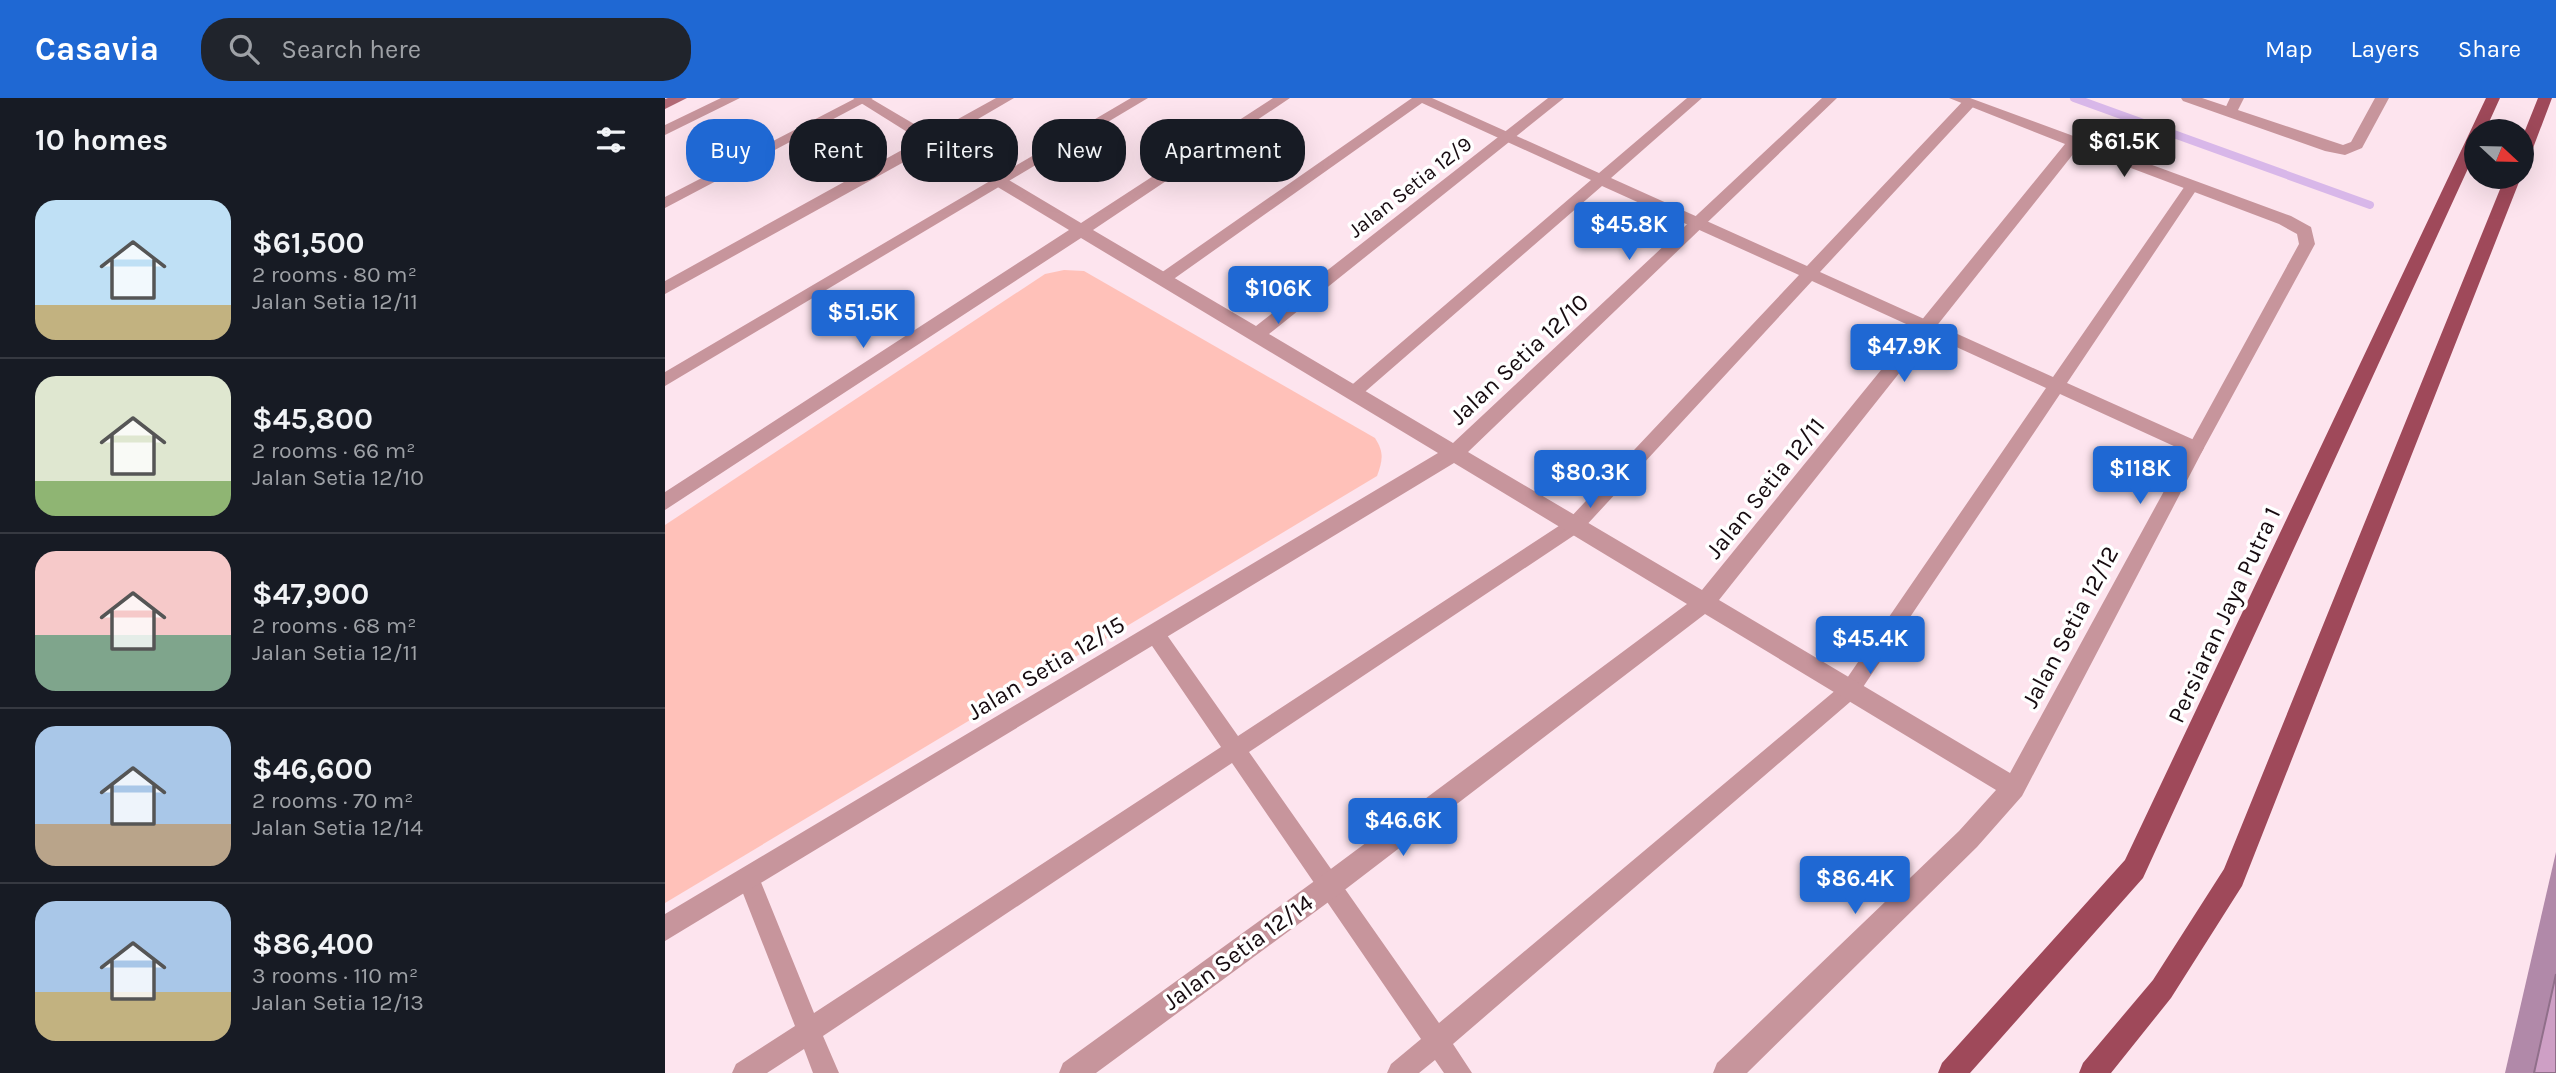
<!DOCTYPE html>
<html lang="en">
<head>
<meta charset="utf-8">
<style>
  body { margin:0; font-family:Karla,sans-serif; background:#20242c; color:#f1f3f6; height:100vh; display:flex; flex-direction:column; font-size:26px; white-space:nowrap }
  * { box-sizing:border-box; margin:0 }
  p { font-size:23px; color:#9ea1a6 }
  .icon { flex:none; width:38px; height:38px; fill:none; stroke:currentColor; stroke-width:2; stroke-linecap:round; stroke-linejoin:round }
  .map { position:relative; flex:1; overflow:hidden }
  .side { display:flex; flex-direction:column; background:#171b24; width:665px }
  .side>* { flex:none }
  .top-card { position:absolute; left:21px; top:21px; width:665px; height:63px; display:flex; gap:14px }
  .needle { width:46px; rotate:112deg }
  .buttons { position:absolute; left:1799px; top:21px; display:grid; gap:14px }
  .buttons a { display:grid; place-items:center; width:70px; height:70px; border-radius:50%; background:#171b24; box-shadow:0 7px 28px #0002; font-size:35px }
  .price { position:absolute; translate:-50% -60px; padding:0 16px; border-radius:7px; background:#1f68d3; color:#fff; font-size:23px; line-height:46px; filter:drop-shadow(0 2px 4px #0008) }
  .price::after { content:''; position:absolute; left:50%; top:42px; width:21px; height:16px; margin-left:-10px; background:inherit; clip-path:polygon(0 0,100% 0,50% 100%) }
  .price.selected { background:#222; color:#fff }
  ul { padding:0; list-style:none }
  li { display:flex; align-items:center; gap:21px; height:175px; padding:0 35px }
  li+li { border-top:2px solid #363941 }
  li span { display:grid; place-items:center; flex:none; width:196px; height:140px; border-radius:21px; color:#555 }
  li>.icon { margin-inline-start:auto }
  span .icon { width:84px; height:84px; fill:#fffc; stroke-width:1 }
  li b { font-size:30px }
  h2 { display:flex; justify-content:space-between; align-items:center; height:84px; padding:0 35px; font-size:30px }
  .chip { padding:0 24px; border-radius:28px; background:#171b24; box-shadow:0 7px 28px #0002; font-size:24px; line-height:63px }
  .chip.selected { background:#1f68d3; color:#fff }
  header { display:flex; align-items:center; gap:42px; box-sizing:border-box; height:98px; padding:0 35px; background:#1f68d3; color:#fff }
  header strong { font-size:33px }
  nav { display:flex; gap:38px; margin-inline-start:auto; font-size:24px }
  .search { width:490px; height:63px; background:#20242c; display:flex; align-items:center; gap:18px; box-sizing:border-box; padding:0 24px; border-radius:28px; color:#9ea1a6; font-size:26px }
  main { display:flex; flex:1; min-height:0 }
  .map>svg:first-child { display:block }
  .green { fill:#ffc1b9 }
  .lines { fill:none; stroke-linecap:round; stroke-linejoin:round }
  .stream { stroke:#d8b7e9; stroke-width:8 }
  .lane { fill:#c7959c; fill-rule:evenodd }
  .street { fill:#c7959c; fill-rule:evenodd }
  .secondary { fill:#b16975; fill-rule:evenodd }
  .primary { fill:#9f495a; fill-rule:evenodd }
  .wall { fill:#b189a9 }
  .building { fill:#ce9fc5; stroke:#906f8a; stroke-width:2 }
  .labels { text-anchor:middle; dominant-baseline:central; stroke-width:7; stroke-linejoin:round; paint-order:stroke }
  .far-street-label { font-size:21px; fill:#170b10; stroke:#fff }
  .street-label { font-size:24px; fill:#170b10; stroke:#fff }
</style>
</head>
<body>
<header>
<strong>Casavia</strong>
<div class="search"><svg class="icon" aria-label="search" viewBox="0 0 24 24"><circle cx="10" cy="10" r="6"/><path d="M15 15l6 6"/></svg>Search here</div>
<nav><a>Map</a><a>Layers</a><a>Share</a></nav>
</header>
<main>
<section class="side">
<h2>10 homes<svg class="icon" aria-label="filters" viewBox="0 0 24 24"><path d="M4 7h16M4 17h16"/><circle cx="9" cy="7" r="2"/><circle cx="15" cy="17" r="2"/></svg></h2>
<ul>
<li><span style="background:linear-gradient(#bfe0f5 75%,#c2b280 0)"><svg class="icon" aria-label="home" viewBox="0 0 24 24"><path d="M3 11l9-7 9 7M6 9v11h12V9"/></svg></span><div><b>$61,500</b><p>2 rooms · 80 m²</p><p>Jalan Setia 12/11</p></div></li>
<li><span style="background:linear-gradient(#dfe7d0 75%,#8fb573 0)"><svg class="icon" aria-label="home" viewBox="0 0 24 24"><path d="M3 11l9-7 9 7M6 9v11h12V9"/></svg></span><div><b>$45,800</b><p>2 rooms · 66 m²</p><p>Jalan Setia 12/10</p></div></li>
<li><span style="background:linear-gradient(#f6c9c9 60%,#7fa58c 0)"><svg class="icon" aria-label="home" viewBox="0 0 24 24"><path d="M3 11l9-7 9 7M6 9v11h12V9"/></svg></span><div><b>$47,900</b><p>2 rooms · 68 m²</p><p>Jalan Setia 12/11</p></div></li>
<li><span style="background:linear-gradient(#a9c7e8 70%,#b9a48a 0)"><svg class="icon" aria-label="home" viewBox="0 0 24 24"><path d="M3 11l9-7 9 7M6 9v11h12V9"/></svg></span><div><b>$46,600</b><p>2 rooms · 70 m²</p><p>Jalan Setia 12/14</p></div></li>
<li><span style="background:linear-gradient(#a9c7e8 65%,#c2b280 0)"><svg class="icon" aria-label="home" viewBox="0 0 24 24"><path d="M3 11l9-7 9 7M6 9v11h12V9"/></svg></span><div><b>$86,400</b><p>3 rooms · 110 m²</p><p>Jalan Setia 12/13</p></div></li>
</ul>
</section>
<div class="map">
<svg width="1891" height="975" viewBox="0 0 1891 975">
  <rect width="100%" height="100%" fill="#fde4ee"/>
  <!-- green -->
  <path class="green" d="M399 172 419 173 710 340C719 354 718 362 712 378L0 805V427L380 176Z"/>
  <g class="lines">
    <!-- stream -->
    <path class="stream" d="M1409 0 1705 107"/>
    <!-- lane -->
    <path class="lane" d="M191 0H208L0 110V99Z
      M466 0H483L0 288V274Z
      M747 0H767L934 75 1022 0H1037L946 80 1142 168 1299 2H1309V8L1155 174 1388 279 1522 85H1532L1534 88 1402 285 1536 345 1539 350 1536 355H1524L1395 296 1192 598 788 946 807 975H779L770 962 754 975H722L726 966 756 941 567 665 158 938 174 975H148L139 951 102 975H67L71 966 130 928 72 780 75 772 83 769 91 772 149 915 556 649 483 542 480 536 483 530 490 527 497 530 573 638 903 422 1134 177 937 88 694 299H682L680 295 682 291 926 82 757 5 503 185H493L490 181 493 177ZM1147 183 1381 290 1178 586 774 925 584 654 917 432Z
      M1565 0H1579L1570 18 1565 19 1558 15Z"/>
    <!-- street -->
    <path class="street" d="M56 0H75L0 37V27Z
      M188 0H205L266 36 331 0H349L277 42 416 125 608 0H625L428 132 591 228 883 0H899L604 236 788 345 1157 0H1172L803 354 1037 492 1400 46 1284 0H1305L1626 118 1646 129 1650 146 1539 350 1357 698 1312 749 1082 975H1048L1052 965 1294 733 1331 692 1040 516 673 797 431 975H394L398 965 655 779 1022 506 789 365 0 843V816L773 355 416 140 0 412V394L404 132 266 49 0 196V183L255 42ZM1413 50 1614 126 1632 136 1634 146 1345 675 1054 502Z
      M1516 0H1537L1678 47 1686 44 1710 0H1724L1697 50 1680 57 1660 53 1518 3Z"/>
    <!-- secondary -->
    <path class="secondary" d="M3 0H22L0 11V1Z"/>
    <!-- primary -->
    <path class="primary" d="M1821 0H1835L1820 33H1811V53L1478 780 1305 975H1273L1277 965 1460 762Z
      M1873 0H1887L1865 58 1857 63V40Z
      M1840 79H1856L1577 788 1506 900 1446 975H1414L1418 965 1488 882 1559 771Z"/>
  </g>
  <!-- wall -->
  <path class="wall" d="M1891 754V975H1840Z"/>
  <!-- building -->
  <path class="building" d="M1891 876V975H1869Z"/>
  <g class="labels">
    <!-- far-street labels -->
    <g class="far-street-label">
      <text transform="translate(745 89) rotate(-38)">Jalan Setia 12/9</text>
    </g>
    <!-- street labels -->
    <g class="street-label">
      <text transform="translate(854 261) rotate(-43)">Jalan Setia 12/10</text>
      <text transform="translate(1100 390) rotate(-51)">Jalan Setia 12/11</text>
      <text transform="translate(1559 517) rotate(-65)">Persiaran Jaya Putra 1</text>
      <text transform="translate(1405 529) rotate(-62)">Jalan Setia 12/12</text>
      <text transform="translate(381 570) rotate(-31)">Jalan Setia 12/15</text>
      <text transform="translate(573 854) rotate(-36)">Jalan Setia 12/14</text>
    </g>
  </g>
</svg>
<div class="buttons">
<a><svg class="needle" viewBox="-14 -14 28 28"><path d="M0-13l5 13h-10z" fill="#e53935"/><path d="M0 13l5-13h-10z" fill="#9ea1a6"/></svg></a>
</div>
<b class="price selected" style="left:1459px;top:81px">$61.5K</b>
<b class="price" style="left:964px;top:164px">$45.8K</b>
<b class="price" style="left:613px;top:228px">$106K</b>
<b class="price" style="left:198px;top:252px">$51.5K</b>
<b class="price" style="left:1239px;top:286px">$47.9K</b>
<b class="price" style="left:1475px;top:408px">$118K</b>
<b class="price" style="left:925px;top:412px">$80.3K</b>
<b class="price" style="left:1205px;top:578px">$45.4K</b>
<b class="price" style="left:738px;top:760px">$46.6K</b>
<b class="price" style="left:1190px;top:818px">$86.4K</b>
<div class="top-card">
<a class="chip selected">Buy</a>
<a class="chip">Rent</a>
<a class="chip">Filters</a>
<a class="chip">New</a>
<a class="chip">Apartment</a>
</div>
</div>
</main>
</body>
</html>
